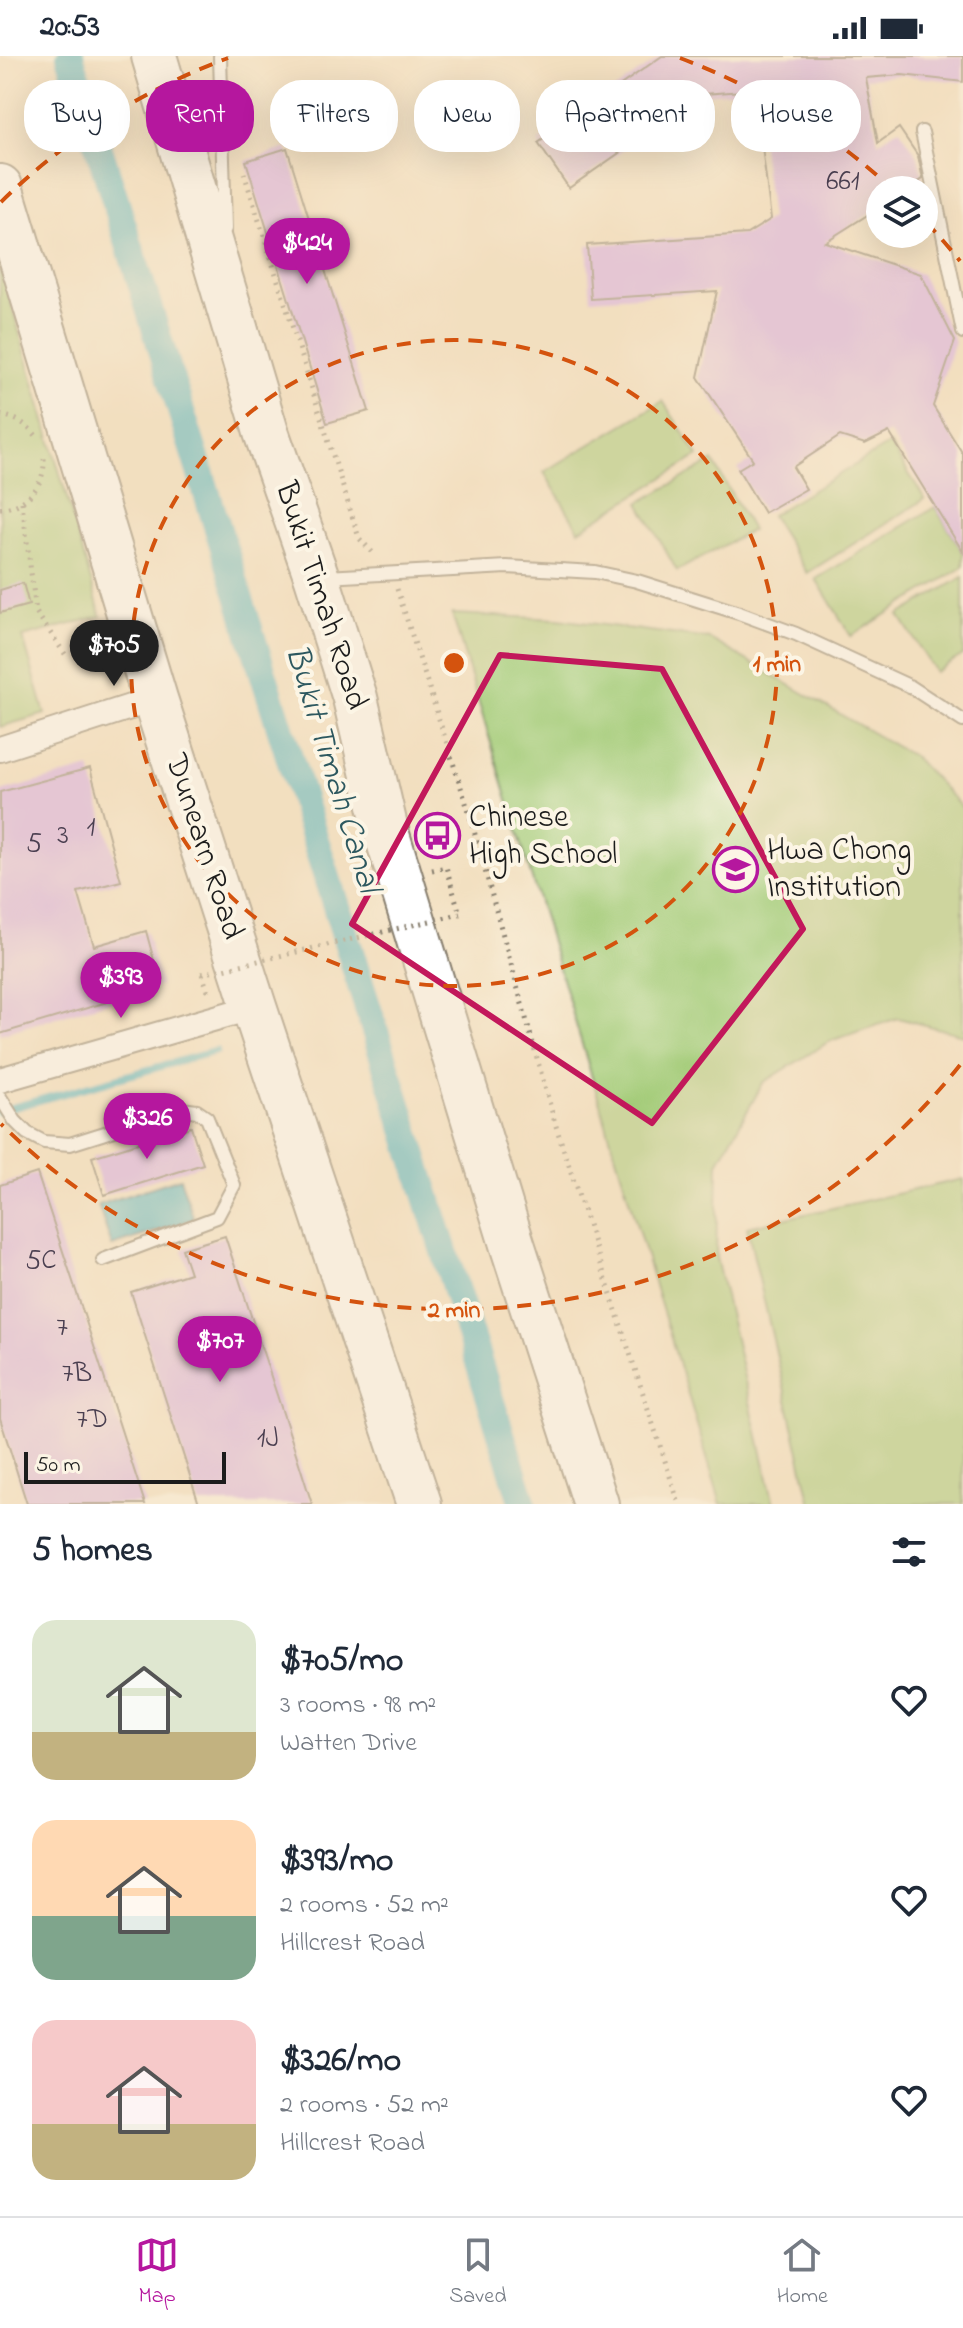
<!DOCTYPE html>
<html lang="en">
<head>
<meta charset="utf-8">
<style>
  body { margin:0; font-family:"Indie Flower",sans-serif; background:#f6f6f7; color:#1f2937; height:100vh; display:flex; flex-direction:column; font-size:30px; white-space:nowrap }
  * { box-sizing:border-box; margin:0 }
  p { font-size:26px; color:#747a83 }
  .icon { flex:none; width:44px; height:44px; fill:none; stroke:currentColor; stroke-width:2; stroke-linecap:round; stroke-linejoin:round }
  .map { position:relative; height:1448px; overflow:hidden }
  .panel { display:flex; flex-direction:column; background:#fff; flex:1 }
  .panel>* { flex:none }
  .banner { position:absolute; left:24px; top:24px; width:916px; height:72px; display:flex; gap:16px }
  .buttons { position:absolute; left:866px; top:120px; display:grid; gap:16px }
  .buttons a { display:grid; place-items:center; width:72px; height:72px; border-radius:50%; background:#fff; box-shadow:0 8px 32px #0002; font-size:40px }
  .scale { position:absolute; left:24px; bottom:20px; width:202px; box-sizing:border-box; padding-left:8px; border:4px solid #1c1c1c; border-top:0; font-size:22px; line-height:28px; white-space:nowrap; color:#1c1c1c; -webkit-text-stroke:6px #fcf5e5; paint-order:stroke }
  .price { position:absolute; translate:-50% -68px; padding:0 18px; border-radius:28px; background:#b5179e; color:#fff; font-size:26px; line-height:52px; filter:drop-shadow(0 2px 4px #0008) }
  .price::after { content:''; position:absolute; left:50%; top:48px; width:24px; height:18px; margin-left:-12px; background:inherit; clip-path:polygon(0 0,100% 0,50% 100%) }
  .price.on { background:#222; color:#fff }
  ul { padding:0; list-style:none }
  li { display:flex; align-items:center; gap:24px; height:200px; padding:0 32px }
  li span { display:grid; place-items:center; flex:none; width:224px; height:160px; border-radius:24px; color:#555 }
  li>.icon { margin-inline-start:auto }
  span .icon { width:96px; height:96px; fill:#fffc; stroke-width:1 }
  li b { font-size:34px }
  h2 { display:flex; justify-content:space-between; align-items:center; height:96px; padding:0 32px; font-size:34px }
  .chip { padding:0 28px; border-radius:32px; background:#fff; box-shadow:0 8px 32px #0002; font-size:28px; line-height:72px }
  .chip.on { background:#b5179e; color:#fff }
  .status { display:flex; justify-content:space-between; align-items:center; height:56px; padding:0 40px; background:#fff; direction:ltr }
  .status svg { height:22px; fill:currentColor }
  .tab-bar { display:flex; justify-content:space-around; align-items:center; height:112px; border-top:2px solid #e0e1e3; background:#fff; font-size:22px; color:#747a83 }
  .tab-bar a { display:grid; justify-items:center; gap:4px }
  .tab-bar .on { color:#b5179e }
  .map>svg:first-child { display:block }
  .green { fill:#a2cb77; stroke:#5f744a; stroke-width:2 }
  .water { fill:#47b2c4; stroke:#326770; stroke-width:2 }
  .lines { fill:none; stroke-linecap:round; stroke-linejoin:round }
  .stream { stroke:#47b2c4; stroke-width:8 }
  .canal { stroke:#47b2c4; stroke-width:28 }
  .building { fill:#d4a8ea }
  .lane-casing { stroke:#877e6e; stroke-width:16 }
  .street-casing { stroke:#877e6e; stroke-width:28 }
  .highway-casing { stroke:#877e6e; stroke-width:48 }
  .path { stroke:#877e6e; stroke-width:5; stroke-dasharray:2 6; stroke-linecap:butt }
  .lane { stroke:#fff; stroke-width:12 }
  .street { stroke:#fff; stroke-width:24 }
  .highway { stroke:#fff; stroke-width:44 }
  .path-bridge { stroke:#877e6e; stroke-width:5; stroke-dasharray:2 6; stroke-linecap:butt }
  .marked { fill:none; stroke:#c2185b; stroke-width:6; stroke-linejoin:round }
  .ring { fill:none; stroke:#d4530e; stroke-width:4; stroke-dasharray:14 10 }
  .labels { text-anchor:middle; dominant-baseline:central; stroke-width:8; stroke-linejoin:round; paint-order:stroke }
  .number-label { font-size:28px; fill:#4a3f50 }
  .street-label { font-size:32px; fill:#1c1c1c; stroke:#fcf5e5 }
  .poi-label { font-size:32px; fill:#1c1c1c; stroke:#fcf5e5; text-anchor:start }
  .water-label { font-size:34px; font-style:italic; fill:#2d585f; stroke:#fcf5e5 }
  .centre { fill:#d4530e; stroke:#fcf5e5; stroke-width:4 }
  .ring-label { font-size:24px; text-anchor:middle; font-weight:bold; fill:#d4530e; stroke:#fcf5e5; stroke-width:8; stroke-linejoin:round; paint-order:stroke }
</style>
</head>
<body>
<div class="status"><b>20:53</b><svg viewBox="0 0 49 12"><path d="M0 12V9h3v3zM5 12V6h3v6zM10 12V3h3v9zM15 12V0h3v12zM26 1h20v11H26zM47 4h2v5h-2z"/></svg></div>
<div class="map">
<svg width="963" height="1448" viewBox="0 0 963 1448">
  <rect width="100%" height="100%" fill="#fcf5e5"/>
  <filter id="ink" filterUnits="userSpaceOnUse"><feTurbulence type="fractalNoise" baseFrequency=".0125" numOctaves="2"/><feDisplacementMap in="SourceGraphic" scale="16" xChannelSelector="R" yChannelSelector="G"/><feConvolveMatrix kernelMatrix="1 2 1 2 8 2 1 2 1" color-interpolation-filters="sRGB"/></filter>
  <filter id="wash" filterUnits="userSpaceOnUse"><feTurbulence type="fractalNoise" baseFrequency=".006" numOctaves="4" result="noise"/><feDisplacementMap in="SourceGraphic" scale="32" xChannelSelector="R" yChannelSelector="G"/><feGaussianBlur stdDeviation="1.8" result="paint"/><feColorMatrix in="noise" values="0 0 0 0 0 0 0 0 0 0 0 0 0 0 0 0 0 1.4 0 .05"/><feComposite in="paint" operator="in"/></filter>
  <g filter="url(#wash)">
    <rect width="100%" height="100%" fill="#f2dfbf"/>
    <!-- green -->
    <path class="green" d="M0 209 101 560 23 581 45 658 0 671Z
      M663 345 698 400 579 474 544 416Z
      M890 388 925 443 807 517 771 459Z
      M713 405 752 474 677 515 639 447Z
      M935 451 963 496V511L851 580 816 523Z
      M963 521V599L935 616 899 559Z
      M452 558 558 563 710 583 914 701 963 752V979L898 962 830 985 763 1027 718 1107 716 1202 774 1448H721Z
      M963 1123V1448H811L747 1171Z"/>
    <!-- water -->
    <path class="water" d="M180 1122 194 1163 112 1190 98 1149Z"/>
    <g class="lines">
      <!-- stream -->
      <path class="stream" d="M0 1055 216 995"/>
      <!-- canal -->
      <path class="canal" d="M70 0 523 1448"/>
    </g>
    <g id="blocks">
      <!-- building -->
      <path class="building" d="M662 0H963V26L902 19 866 22 878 87 899 72 918 100 923 123 906 134H880V151L825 186 921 218 955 285 933 350 963 398V496L889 376 865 388 840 380 793 411 806 433 764 457 738 413 753 404 698 321 717 235 591 243 587 189 747 178 771 163 755 34 704 38 569 132 538 87Z
        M287 92 369 355 327 367 246 105Z
        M23 527 29 549 0 557V534Z
        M90 712 121 825 78 836 94 890 146 875 161 930 0 978V736Z
        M191 1071 203 1108 104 1139 92 1101Z
        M37 1117 82 1253 145 1448H27L0 1362V1129Z
        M225 1180 293 1388 312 1448H199L131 1236 190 1217 182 1193Z"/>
    </g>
  </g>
  <g filter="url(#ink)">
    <use href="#blocks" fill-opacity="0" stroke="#877e6e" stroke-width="2"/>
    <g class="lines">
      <defs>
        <path id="lane" d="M220 0 225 173
          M922 76 963 276
          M326 521 507 511 595 516 637 525 739 557 796 578 911 631 963 665
          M0 1041 15 1065 27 1077 44 1086 70 1088 181 1053 197 1055 207 1062 234 1129 217 1161 103 1204"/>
        <path id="street" d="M0 693 155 643
          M0 1024 254 951"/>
        <path id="highway" d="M154 0 266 376 317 522 355 642 387 779 512 1188 596 1448
          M0 131 155 643 254 951 419 1448"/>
      </defs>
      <!-- lane casing -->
      <use href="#lane" class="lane-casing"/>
      <!-- street casing -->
      <use href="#street" class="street-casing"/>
      <!-- highway casing -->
      <use href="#highway" class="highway-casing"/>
      <!-- path -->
      <path class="path" d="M244 117 359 482 375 499
        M0 359C17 362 27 368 38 382
        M22 446 36 556 65 598
        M0 452C26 452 46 428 44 402
        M397 533 468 753 555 1067 679 1448
        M432 814 446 811 460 858
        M202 918 210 940"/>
      <!-- lane -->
      <use href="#lane" class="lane"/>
      <!-- street -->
      <use href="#street" class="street"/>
      <!-- highway -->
      <use href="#highway" class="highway"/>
      <!-- path-bridge -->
      <path class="path-bridge" d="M202 918 460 858"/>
    </g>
  </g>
  <!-- marked area -->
  <path d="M0 0H963V1448H0ZM500 599 662 613 803 873 652 1067 352 868Z" fill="#f2dfbf" fill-opacity=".55" fill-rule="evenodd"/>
  <path class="marked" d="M500 599 662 613 803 873 652 1067 352 868Z"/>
  <!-- distance rings -->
  <g class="ring">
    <circle cx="454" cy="607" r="323"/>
    <path d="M960 1009A646 646 0 0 1 1 1068M1 146A646 646 0 0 1 228 2M680 2A646 646 0 0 1 890 131M926 166A646 646 0 0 1 960 205"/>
  </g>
  <!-- icons -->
  <defs>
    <symbol id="bus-ring" viewBox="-11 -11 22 22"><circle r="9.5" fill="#fcf5e5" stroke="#b5179e" stroke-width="1.5"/><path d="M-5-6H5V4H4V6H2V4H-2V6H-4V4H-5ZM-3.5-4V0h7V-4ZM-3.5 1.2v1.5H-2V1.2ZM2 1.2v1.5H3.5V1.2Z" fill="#b5179e"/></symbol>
    <symbol id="university-ring" viewBox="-11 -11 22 22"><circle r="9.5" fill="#fcf5e5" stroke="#b5179e" stroke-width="1.5"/><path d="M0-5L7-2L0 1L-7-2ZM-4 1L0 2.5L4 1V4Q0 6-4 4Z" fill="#b5179e"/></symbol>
  </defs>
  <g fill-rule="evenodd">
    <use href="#bus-ring" x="412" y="754" width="51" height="51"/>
    <use href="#university-ring" x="710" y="788" width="51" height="51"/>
  </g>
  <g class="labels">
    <!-- number labels -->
    <g class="number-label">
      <text x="843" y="126">661</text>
      <text x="91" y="772">1</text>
      <text x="63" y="780">3</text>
      <text x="34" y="788">5</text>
      <text x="41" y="1205">5C</text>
      <text x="62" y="1272">7</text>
      <text x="77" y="1318">7B</text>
      <text x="92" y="1364">7D</text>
      <text x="268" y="1383">1J</text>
    </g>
    <!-- street labels -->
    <g class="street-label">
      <text transform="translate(320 540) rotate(72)">Bukit Timah Road</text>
      <text transform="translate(203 791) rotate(72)">Dunearn Road</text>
    </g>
    <!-- poi labels -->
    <g class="poi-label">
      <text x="469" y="762">Chinese<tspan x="469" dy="37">High School</tspan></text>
      <text x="767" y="795">Hwa Chong<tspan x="767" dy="37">Institution</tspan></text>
    </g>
    <!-- water labels -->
    <g class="water-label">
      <text transform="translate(331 713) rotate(73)">Bukit Timah Canal</text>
    </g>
  </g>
  <circle cx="454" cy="607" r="12" class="centre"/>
  <g class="ring-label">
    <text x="777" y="615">1 min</text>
    <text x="454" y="1261">2 min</text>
  </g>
</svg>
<div class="buttons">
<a><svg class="icon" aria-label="layers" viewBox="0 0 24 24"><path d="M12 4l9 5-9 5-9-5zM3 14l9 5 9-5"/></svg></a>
</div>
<div class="scale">50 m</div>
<b class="price" style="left:307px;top:230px">$424</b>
<b class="price on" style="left:114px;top:632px">$705</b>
<b class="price" style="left:121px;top:964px">$393</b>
<b class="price" style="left:147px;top:1105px">$326</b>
<b class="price" style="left:220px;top:1328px">$707</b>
<div class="banner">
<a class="chip">Buy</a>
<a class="chip on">Rent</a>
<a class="chip">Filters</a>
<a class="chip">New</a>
<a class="chip">Apartment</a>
<a class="chip">House</a>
</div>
</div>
<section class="panel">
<h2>5 homes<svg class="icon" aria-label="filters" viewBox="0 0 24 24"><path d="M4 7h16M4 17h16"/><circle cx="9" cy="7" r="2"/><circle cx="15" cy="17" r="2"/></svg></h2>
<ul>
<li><span style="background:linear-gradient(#dfe7d0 70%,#c2b280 0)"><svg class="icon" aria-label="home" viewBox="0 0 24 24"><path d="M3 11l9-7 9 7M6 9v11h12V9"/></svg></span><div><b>$705/mo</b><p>3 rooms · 98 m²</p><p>Watten Drive</p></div><svg class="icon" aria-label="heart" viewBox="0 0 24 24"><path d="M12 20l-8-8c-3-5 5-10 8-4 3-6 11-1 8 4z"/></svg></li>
<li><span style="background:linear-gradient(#ffd9b3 60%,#7fa58c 0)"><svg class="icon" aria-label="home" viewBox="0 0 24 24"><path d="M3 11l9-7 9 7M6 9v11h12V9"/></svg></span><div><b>$393/mo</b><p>2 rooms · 52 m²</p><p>Hillcrest Road</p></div><svg class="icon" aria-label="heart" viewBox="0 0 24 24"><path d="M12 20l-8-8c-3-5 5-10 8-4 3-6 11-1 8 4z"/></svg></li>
<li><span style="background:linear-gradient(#f6c9c9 65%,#c2b280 0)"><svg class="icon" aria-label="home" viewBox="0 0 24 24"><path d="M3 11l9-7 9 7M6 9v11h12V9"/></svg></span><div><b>$326/mo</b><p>2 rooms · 52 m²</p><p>Hillcrest Road</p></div><svg class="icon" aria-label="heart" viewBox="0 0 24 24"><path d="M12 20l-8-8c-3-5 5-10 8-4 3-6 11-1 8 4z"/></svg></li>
</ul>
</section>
<nav class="tab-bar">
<a class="on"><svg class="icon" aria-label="map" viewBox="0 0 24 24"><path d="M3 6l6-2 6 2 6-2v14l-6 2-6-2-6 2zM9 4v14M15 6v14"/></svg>Map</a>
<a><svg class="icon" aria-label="saved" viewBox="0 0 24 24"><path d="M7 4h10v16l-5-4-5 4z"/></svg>Saved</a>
<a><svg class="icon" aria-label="home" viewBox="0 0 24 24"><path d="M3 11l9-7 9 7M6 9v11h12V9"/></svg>Home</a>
</nav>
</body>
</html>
